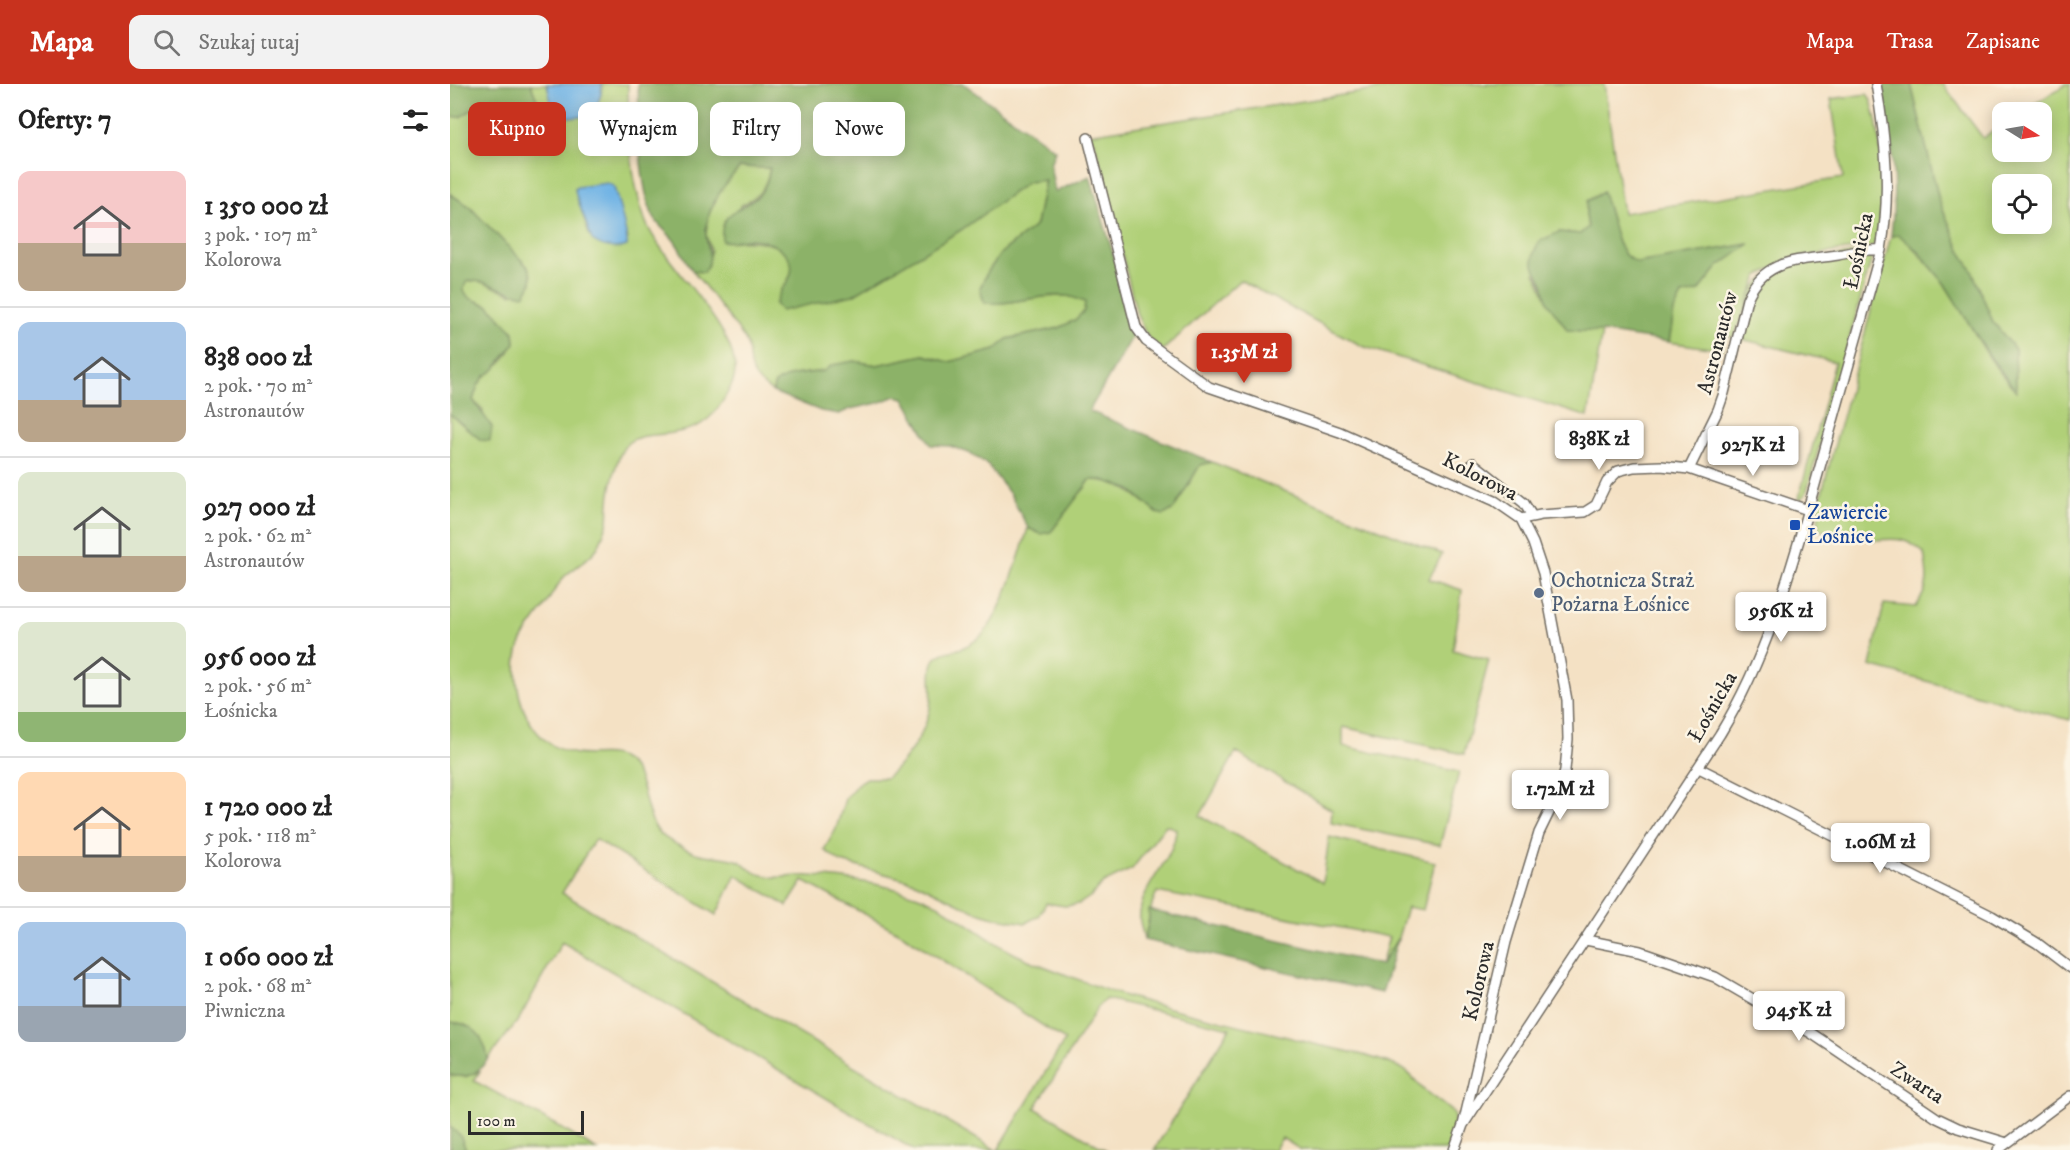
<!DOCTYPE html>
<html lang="pl">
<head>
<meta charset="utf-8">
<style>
  body { margin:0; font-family:"IM FELL DW Pica",serif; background:#f2f2f2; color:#222; height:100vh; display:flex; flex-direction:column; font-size:22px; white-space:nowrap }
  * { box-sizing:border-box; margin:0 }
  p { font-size:20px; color:#767676 }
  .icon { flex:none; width:33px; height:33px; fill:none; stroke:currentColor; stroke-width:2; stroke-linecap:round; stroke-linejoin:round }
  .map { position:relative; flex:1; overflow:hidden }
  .side { display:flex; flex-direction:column; background:#fff; width:450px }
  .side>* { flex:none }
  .top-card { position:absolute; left:18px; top:18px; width:570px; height:54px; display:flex; gap:12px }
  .needle { width:39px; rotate:101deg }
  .fabs { position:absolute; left:1542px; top:18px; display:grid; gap:12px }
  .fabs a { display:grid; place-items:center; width:60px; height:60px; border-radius:12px; background:#fff; box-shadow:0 3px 15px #0003; font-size:30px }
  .scale { position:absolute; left:18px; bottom:15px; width:116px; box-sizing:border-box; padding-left:6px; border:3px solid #2b2b2b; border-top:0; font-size:16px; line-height:21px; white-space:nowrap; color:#2b2b2b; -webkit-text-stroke:4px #fcf5e5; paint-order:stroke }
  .price { position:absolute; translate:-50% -51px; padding:0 14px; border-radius:6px; background:#fff; color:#222; font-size:20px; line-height:39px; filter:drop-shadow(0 2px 3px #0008) }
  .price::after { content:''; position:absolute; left:50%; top:36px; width:18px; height:14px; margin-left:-9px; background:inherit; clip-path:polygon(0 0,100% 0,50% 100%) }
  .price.current { background:#c8321e; color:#fff }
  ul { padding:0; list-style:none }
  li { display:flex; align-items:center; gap:18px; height:150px; padding:0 18px }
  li+li { border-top:2px solid #e0e0e0 }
  li span { display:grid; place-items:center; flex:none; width:168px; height:120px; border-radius:12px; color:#555 }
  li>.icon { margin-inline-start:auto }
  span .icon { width:72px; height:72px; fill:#fffc; stroke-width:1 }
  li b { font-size:26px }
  h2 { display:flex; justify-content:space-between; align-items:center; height:72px; padding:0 18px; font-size:26px }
  .chip { padding:0 21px; border-radius:12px; background:#fff; box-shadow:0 3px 15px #0003; font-size:21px; line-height:54px }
  .chip.current { background:#c8321e; color:#fff }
  header { display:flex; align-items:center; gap:36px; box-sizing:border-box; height:84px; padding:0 30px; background:#c8321e; color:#fff }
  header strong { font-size:28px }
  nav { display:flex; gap:33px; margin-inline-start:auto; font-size:21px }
  .search { width:420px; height:54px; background:#f2f2f2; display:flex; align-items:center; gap:15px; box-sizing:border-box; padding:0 21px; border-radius:12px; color:#767676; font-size:22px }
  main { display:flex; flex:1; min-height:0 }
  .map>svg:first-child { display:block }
  .green { fill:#b0d078; stroke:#6e7e52; stroke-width:1.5; fill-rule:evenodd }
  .forest { fill:#8cb268; stroke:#5c6e4a; stroke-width:1.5 }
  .water { fill:#70b3e5; stroke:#4e6f88; stroke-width:1.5 }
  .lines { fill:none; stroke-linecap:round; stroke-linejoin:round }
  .minor-casing { stroke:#716b61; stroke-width:12 }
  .minor { stroke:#fff; stroke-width:9 }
  .transit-dot { fill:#1a4fb4; stroke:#fcf5e5; stroke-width:2 }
  .service-dot { fill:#5c6f8a; stroke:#fcf5e5; stroke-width:2 }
  .labels { text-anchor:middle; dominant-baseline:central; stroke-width:5; stroke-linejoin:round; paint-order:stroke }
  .street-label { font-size:21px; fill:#2b2b2b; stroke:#fcf5e5 }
  .transit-label { font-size:21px; fill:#164399; stroke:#fcf5e5; text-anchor:start }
  .service-label { font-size:21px; fill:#4e5e75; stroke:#fcf5e5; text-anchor:start }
</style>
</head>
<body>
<header>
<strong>Mapa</strong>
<div class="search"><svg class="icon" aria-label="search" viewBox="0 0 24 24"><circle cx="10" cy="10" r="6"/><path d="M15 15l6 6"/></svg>Szukaj tutaj</div>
<nav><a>Mapa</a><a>Trasa</a><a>Zapisane</a></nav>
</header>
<main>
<section class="side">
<h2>Oferty: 7<svg class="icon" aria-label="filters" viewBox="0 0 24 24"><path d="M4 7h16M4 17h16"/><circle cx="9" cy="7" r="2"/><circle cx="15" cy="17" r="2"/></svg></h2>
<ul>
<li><span style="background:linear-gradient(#f6c9c9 60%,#b9a48a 0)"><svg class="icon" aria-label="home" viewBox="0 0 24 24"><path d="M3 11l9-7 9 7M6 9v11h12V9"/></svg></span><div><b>1 350 000 zł</b><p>3 pok. · 107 m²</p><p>Kolorowa</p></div></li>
<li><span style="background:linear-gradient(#a9c7e8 65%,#b9a48a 0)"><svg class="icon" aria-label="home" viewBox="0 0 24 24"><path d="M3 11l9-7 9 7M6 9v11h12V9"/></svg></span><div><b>838 000 zł</b><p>2 pok. · 70 m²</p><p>Astronautów</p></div></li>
<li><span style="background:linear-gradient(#dfe7d0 70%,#b9a48a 0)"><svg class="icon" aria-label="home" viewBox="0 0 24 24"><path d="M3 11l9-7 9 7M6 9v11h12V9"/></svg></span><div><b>927 000 zł</b><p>2 pok. · 62 m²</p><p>Astronautów</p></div></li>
<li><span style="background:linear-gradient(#dfe7d0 75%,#8fb573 0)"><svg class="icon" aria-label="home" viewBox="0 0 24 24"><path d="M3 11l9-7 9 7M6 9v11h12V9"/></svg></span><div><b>956 000 zł</b><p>2 pok. · 56 m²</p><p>Łośnicka</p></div></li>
<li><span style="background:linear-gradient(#ffd9b3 70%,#b9a48a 0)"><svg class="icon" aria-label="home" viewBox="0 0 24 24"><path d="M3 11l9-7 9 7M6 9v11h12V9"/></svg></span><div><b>1 720 000 zł</b><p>5 pok. · 118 m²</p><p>Kolorowa</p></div></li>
<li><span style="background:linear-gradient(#a9c7e8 70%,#9aa5b1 0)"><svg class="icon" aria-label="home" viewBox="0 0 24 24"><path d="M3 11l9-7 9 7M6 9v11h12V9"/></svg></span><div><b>1 060 000 zł</b><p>2 pok. · 68 m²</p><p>Piwniczna</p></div></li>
</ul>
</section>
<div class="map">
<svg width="1620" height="1066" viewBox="0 0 1620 1066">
  <rect width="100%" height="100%" fill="#fcf5e5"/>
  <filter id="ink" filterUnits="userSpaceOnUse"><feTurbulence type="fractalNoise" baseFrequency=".0167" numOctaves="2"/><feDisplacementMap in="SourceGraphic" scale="12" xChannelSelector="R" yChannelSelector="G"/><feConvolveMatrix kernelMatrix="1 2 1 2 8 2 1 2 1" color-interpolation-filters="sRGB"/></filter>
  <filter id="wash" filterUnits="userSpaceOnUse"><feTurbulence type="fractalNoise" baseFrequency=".008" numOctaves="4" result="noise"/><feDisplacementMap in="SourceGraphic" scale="24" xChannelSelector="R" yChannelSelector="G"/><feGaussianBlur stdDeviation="1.35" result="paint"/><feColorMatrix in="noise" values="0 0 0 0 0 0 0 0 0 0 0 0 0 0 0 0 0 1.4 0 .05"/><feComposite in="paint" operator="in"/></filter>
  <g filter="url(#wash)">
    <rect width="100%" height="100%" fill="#f4e1c4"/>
    <!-- green -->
    <path class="green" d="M81 0H97C99 8 100 17 103 24 110 37 133 34 144 30L151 10 152 0H178C178 45 180 94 195 136 211 180 303 256 282 300 263 340 247 348 204 351 195 352 185 353 178 359 167 368 160 404 159 419 158 425 159 431 158 437 156 445 151 456 148 463 140 475 125 483 114 493 106 503 100 513 94 524 74 552 63 561 67 598 71 633 90 664 126 670 141 673 157 667 171 674 198 688 191 724 207 746 214 756 234 764 246 769 260 774 278 771 291 778 294 780 295 783 298 784 305 790 314 792 323 793 336 794 348 791 360 792 393 794 428 799 459 809 495 819 523 846 554 864 570 873 587 880 604 886 630 896 656 907 682 914 741 931 801 943 860 959 889 966 921 971 949 983 961 988 966 999 975 1007 985 1015 995 1021 1004 1030V1042L997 1066H851L832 1054 824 1066H704L780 944 656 915 649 921 585 1024 656 1066H548L615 956 452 850 353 797 337 822 286 791 266 831 145 755 112 809 546 1066H464L112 858 69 935 38 975 36 965 14 940 0 938V330L31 356 33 327 23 316 28 301 35 292 44 286 55 274 65 258 64 248 39 222 19 214 13 206 16 197 27 196 62 210 78 183 19 122 0 110V33H10L26 23 40 25 42 37ZM125 105 167 114 173 144 178 154 139 150Z
      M965 0H1154L1173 129 1393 94 1381 15 1417 10C1428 22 1434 93 1433 112 1432 128 1428 144 1425 159L1424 162 1343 174 1308 192 1284 253 1276 252 1272 266 1219 258 1224 227 1232 211 1249 207 1268 183 1299 160 1187 179 1175 171 1168 159 1153 108 1137 117 1136 131 1138 144 1130 150 1109 148 1085 189C1093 201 1094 212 1100 221 1105 229 1112 237 1117 246L1152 248 1138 333 912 262 790 196 713 266 698 254 687 231 645 59 638 53 632 51Z
      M1461 0H1493L1533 54 1552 41V68H1592V28H1572L1616 0H1620V636L1420 582 1434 520 1466 523C1480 501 1478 494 1474 469 1449 447 1440 459 1411 455 1397 454 1381 450 1368 445L1369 419 1441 152 1449 150C1465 165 1480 180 1493 198 1518 232 1535 277 1566 306L1565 265 1543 238 1521 184 1511 168 1489 116ZM1552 100H1592V140H1552Z
      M290 83 320 84C315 107 310 111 290 122L280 158C312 152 365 166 331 206V226L440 187 511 145 578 98 595 95 586 141 551 169 537 189 530 204 535 219C562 222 589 209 616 212 622 212 629 216 635 218L634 227 625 236 609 244 557 255 546 266 499 278 474 271 427 281 404 277 374 287 343 291 324 301 323 308C313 302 302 292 300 280 298 270 300 263 294 254 278 231 260 209 243 187L254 188 261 167 256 151 258 132 274 100Z
      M1405 169 1423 170 1356 410 1348 417 1385 278 1291 255C1295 239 1296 214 1307 201 1327 177 1377 174 1405 169Z
      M762 378 992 470 979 495 1012 506 1003 566 1039 576 1014 670 893 643V662L1009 688 990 761 881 739 882 726 786 668 750 732 873 799 879 753 985 778 973 826 957 823 948 854 931 881 939 853 707 808C699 823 699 839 694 856 693 850 691 843 690 837 687 802 725 779 726 745L716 741 682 785 653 799 641 812 629 820 615 822 596 819 589 832 575 839 548 834 524 827 465 798 391 778 374 766 386 745 395 715 407 700 417 694H436C457 676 479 646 481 616 483 605 479 590 483 579 487 567 504 568 514 563 521 560 528 555 533 550 552 530 570 471 578 444L591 450 635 404 640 396C671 396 685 410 707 429L737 401 750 381Z
      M30 987 24 997 104 1040 147 1066H16L10 1051 0 1043V991L15 993Z"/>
    <!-- forest -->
    <path class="forest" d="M0 0H81C88 24 98 24 83 50L69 54 48 51 39 25 26 23 10 33H0Z
      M188 0H514L605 66 600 81 605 108 640 92 667 183 684 250 639 327 762 378 750 381 724 425 714 431 707 429 681 406 653 396H640L601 448 591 450 578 444 560 410 537 380 519 369 500 362 481 361 454 314 446 312 428 319 400 325 389 330 371 327 323 308 324 301 328 297 343 291 374 287 382 281 404 277 427 281 474 271 499 278 545 266 557 255 609 244 625 236 634 227 635 218C629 216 622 212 616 212 589 209 562 222 534 219L530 204 537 189 551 169 586 141 595 96 578 98 511 146 403 211 331 227 325 220C327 216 328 211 331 207 333 203 337 200 339 195 351 168 318 155 296 155 287 156 281 159 272 157 269 124 292 128 309 111 316 103 318 94 320 84L290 83C277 97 263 115 258 134 257 139 255 147 256 153 258 166 264 176 254 188L243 187C235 177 231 165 223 155 217 148 206 140 202 130 187 90 190 42 188 0Z
      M1431 0H1461L1489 116 1511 168 1521 184 1543 238 1565 265 1566 307 1538 270 1494 199 1470 169 1449 151 1441 152C1448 100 1441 51 1431 0Z
      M1153 108 1168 159 1175 171 1187 179 1300 160 1268 183 1249 207 1232 211 1224 227 1219 258 1152 248 1117 246C1112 236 1103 228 1098 218 1095 213 1095 206 1093 200 1084 182 1077 176 1090 157L1109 148 1130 150 1138 143 1136 131 1137 117Z
      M0 110 19 122 78 183C84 195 82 201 74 211 54 209 37 195 17 197L13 206 19 214 39 222 64 249 65 259 44 286 35 292 28 301 23 316 42 343 40 357 31 356 0 330Z
      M699 826 931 881 948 854 932 909 694 856 699 838Z
      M0 938C24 939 34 952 38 975 27 990 19 995 0 991Z
      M0 1043 10 1051 16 1066H0Z"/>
    <!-- water -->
    <path class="water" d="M97 0H152L151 10 144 30C133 34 110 37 103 24 100 17 99 8 97 0Z
      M158 99 164 103C167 115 179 152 177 162 165 166 152 163 142 156L126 111 125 105 127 103Z"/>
  </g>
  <g filter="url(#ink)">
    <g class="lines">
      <defs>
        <path id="minor" d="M638 54 686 243 696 257 759 303 890 348 1045 417 1071 435 1083 459 1093 489 1117 616 1118 655 1115 686 1110 706 1089 749 1056 858 1013 1041
          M1023 379 1074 419 1082 432
          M1239 385 1268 326 1274 309 1297 215C1315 173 1350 177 1388 171 1403 168 1415 165 1431 166
          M1071 435 1091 431 1135 428 1146 421 1157 398 1168 387 1184 383 1211 382 1239 385 1358 426
          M1249 684 1542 832 1587 859 1620 884
          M1136 856 1190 867 1265 893 1361 949 1487 1034 1508 1044 1557 1059
          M1004 1066 1013 1041 1270 650C1317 573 1340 489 1364 404 1386 325 1409 246 1431 166 1441 110 1436 56 1426 0
          M1548 1066 1620 1012"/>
      </defs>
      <!-- minor casing -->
      <use href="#minor" class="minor-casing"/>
      <!-- minor -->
      <use href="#minor" class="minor"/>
    </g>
  </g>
  <!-- markers -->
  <rect class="transit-dot" x="1339" y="435" width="12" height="12" rx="3"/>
  <circle class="service-dot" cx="1089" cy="509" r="6"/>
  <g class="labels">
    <!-- street labels -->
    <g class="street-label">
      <text transform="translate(1409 167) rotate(-78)">Łośnicka</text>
      <text transform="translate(1268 259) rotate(-75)">Astronautów</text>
      <text transform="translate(1030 393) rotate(27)">Kolorowa</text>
      <text transform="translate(1263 623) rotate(-60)">Łośnicka</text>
      <text transform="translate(1029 897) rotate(-77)">Kolorowa</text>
      <text transform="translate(1467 999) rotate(33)">Zwarta</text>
    </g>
    <!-- transit labels -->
    <g class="transit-label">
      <text x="1357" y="429">Zawiercie<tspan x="1357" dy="24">Łośnice</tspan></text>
    </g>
    <!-- service labels -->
    <g class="service-label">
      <text x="1101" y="497">Ochotnicza Straż<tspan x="1101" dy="24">Pożarna Łośnice</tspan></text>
    </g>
  </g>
</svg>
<div class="fabs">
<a><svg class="needle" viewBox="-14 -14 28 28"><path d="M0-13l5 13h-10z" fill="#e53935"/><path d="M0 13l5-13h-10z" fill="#767676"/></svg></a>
<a><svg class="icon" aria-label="locate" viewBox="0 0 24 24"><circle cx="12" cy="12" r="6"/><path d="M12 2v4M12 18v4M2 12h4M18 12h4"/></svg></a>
</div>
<div class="scale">100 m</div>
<b class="price current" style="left:794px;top:300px">1.35M zł</b>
<b class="price" style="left:1149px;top:387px">838K zł</b>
<b class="price" style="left:1303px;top:393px">927K zł</b>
<b class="price" style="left:1331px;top:559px">956K zł</b>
<b class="price" style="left:1110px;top:737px">1.72M zł</b>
<b class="price" style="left:1430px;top:790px">1.06M zł</b>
<b class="price" style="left:1349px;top:958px">945K zł</b>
<div class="top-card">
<a class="chip current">Kupno</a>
<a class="chip">Wynajem</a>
<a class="chip">Filtry</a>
<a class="chip">Nowe</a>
</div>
</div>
</main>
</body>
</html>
